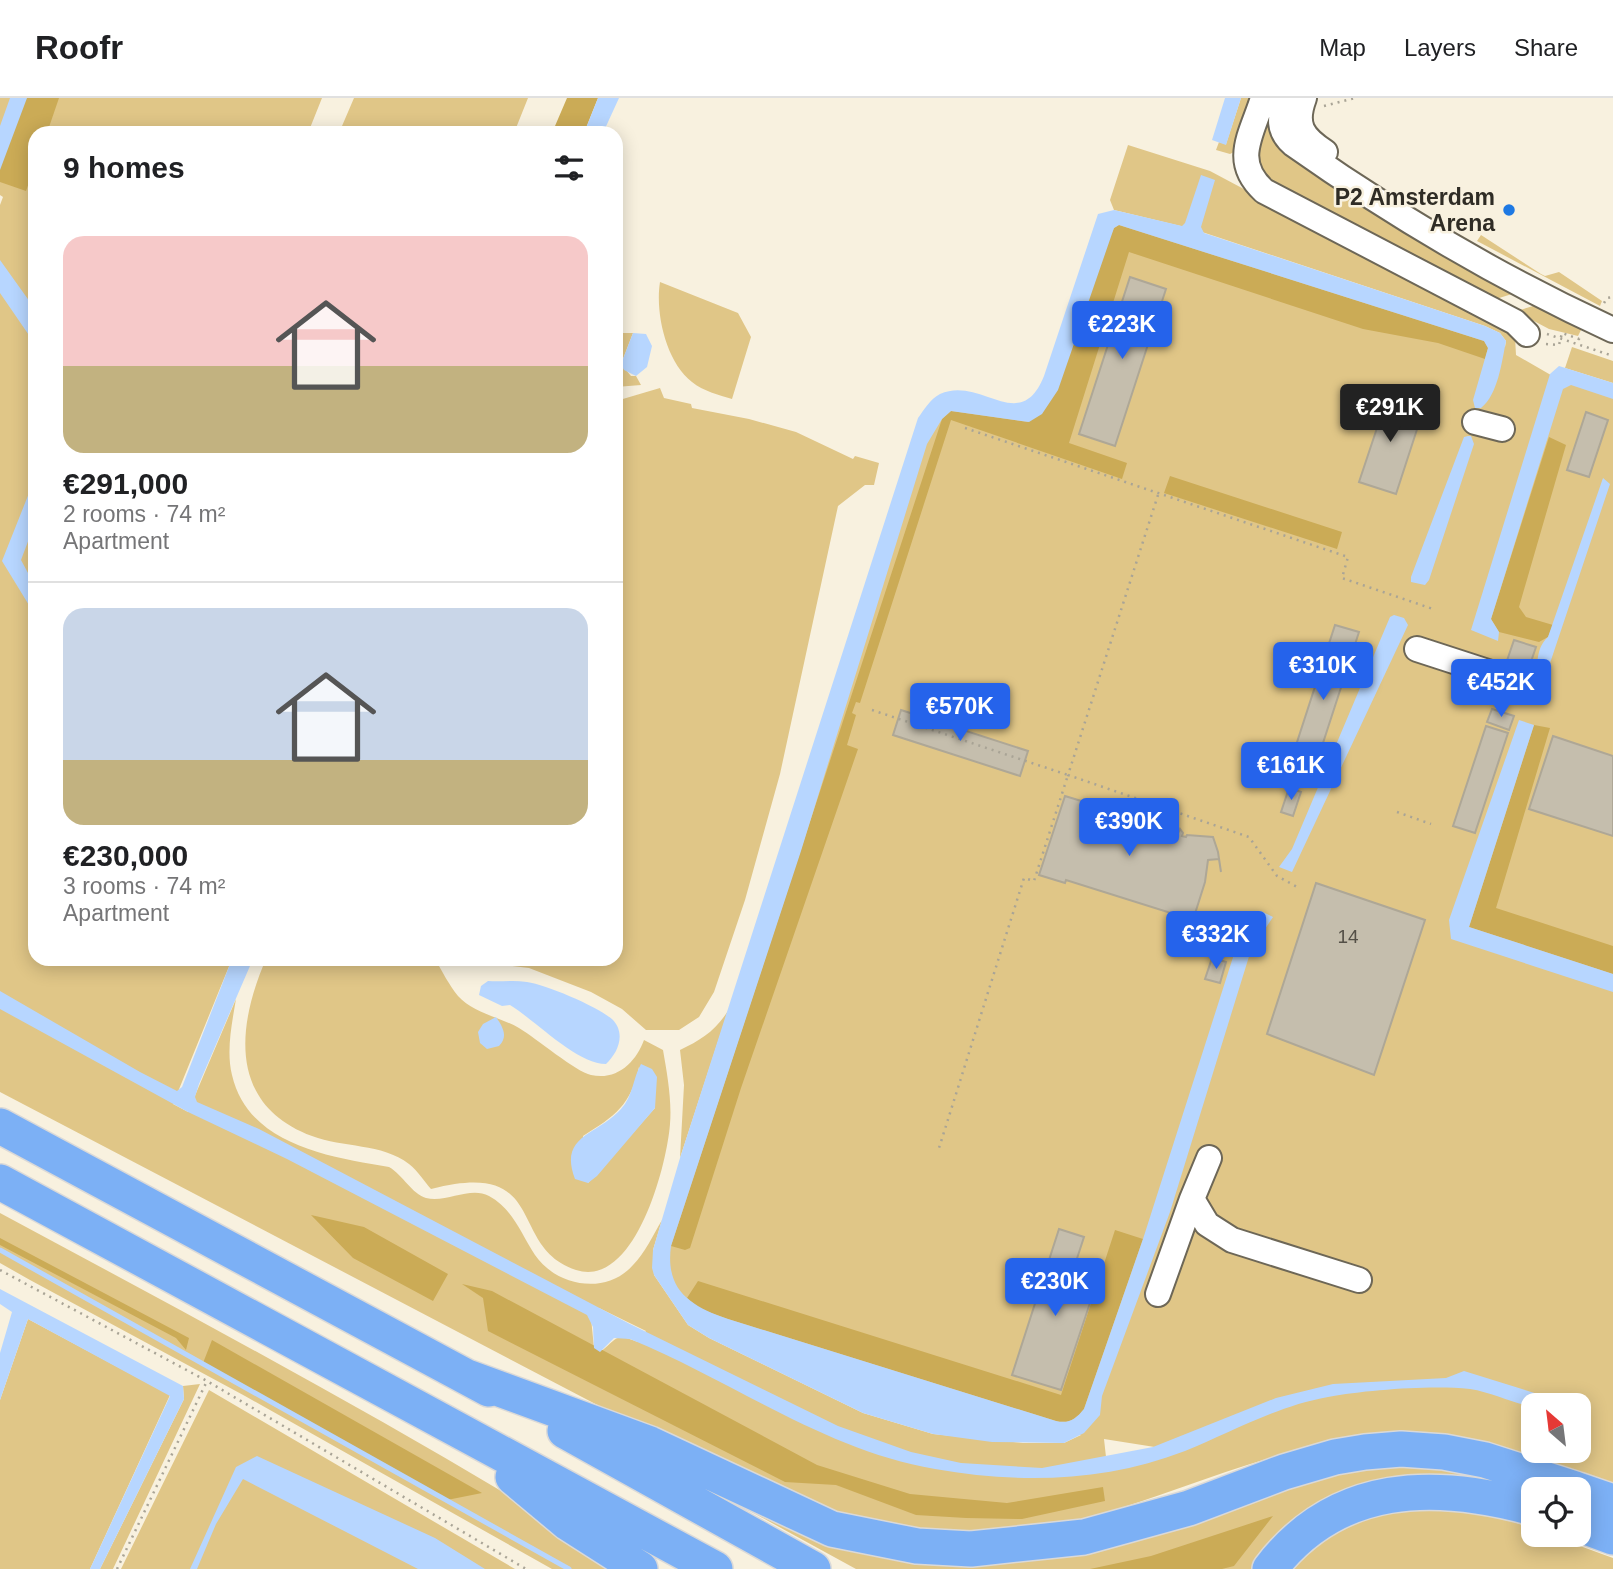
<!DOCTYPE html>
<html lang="en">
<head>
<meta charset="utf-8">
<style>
  body { margin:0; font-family:Helvetica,sans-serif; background:#f6f6f6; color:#202124; height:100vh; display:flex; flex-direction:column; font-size:26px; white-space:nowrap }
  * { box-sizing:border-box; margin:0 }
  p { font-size:23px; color:#757577 }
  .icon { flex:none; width:38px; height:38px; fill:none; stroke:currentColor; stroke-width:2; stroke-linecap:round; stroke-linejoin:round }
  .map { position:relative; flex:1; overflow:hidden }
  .details { position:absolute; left:28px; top:28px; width:595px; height:840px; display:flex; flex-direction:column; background:#fff; border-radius:21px; box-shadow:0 4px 18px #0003 }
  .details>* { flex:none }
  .needle { width:46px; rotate:332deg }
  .buttons { position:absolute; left:1521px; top:1295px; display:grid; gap:14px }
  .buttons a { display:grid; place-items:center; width:70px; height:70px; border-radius:14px; background:#fff; box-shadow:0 4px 18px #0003; font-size:35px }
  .price { position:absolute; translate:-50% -60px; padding:0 16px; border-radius:7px; background:#2563eb; color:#fff; font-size:23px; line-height:46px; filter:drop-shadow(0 2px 4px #0008) }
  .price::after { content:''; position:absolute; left:50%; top:42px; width:21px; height:16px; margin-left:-10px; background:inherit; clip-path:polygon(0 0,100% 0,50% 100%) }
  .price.on { background:#222; color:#fff }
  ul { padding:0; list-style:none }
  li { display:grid; align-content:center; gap:14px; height:371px; padding:0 35px }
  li+li { border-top:2px solid #e0e0e0 }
  li span { display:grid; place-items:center; height:217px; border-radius:21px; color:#555 }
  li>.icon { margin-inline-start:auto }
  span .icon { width:126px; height:126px; fill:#fffc; stroke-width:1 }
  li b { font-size:30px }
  h2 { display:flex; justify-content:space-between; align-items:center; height:84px; padding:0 35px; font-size:30px }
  header { display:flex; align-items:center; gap:42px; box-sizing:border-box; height:98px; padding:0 35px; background:#fff; border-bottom:2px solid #e0e0e0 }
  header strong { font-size:33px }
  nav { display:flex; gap:38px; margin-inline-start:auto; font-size:24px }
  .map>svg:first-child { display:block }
  .green { fill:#e0c687; fill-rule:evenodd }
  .forest { fill:#cbab56 }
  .water { fill:#b7d6ff }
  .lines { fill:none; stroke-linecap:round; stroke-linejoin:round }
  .stream { stroke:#b7d6ff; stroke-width:5 }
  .building { fill:#c5bead; stroke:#aea796; stroke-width:2 }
  .minor-casing { stroke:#6d6757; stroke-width:28 }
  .highway-casing { stroke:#dad9d8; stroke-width:38 }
  .path { stroke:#a9a496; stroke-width:2.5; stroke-dasharray:2 5; stroke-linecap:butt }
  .minor { stroke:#fff; stroke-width:24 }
  .highway { stroke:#7cb0f5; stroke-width:35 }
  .poi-dot { fill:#1e79e3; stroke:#f8f1df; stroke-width:2.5 }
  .labels { text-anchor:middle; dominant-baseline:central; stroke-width:5; stroke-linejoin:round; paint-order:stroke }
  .number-label { font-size:19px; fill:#545047 }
  .poi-label { font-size:23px; font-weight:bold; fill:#2f2c25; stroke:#f8f1df; text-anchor:end }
</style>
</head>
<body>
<header>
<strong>Roofr</strong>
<nav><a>Map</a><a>Layers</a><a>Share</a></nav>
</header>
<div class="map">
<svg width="1613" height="1471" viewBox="0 0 1613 1471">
  <rect width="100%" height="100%" fill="#f8f1df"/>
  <!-- green -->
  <path class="green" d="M0 0H322L308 35H35V861H232L173 1006 188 1014 236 901C232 925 226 953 232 977 248 1047 330 1059 389 1069 403 1077 412 1096 426 1100 447 1105 470 1088 489 1098 513 1111 521 1136 535 1157 556 1188 606 1198 633 1167 645 1155 653 1137 662 1122L653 1152 654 1177 688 1227 709 1240 863 1315 933 1336 1023 1345H1064L1081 1337 1057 1333 700 1222C669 1202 662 1192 657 1155L917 348C922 338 928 323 936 315 964 289 1002 320 1035 318L1049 302 1108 128 1123 122 1492 242 1505 249 1506 243 1500 235 1485 228 1193 131 1114 112 1110 102 1128 47 1210 73 1507 231 1515 239 1516 257 1556 280 1613 299V1393C1540 1368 1467 1338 1388 1337 1362 1336 1335 1343 1310 1349 1234 1367 1162 1399 1088 1420 1053 1430 1020 1440 984 1439 879 1439 785 1396 691 1356L0 994V107L3 99 0 97ZM599 1210 646 1233 638 1244C613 1234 617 1242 600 1254L594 1250 591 1220ZM1288 1305 1144 1359 1107 1368 1104 1341 1161 1350 1265 1310ZM1533 1307H1578V1353H1533Z
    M354 0H528L514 35H339Z
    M1241 0H1252L1234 54 1230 56 1216 52 1219 44 1226 46Z
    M1267 12 1514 193 1512 196 1496 201 1274 87C1248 58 1259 47 1267 12Z
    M1481 137 1541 176 1545 178 1559 174 1602 203 1600 208 1477 143Z
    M660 184 738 215 751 239 732 301C719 297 703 293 692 284 666 264 655 215 660 184Z
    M1533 208 1582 230 1578 238 1549 231 1519 215 1520 212Z
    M616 235H633L621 266 631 278H636L641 287 616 289Z
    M1572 249 1613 263V285L1565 270Z
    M660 290 664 300 691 306 692 310 749 321 796 334 853 361 855 358 879 365 874 387H865L838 408 780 676 745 802 714 894 699 919 679 932H646L622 911 591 894 529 870 453 861H616V303Z
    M266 861H435C442 873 449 887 458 898 473 915 500 919 519 930 536 940 576 974 591 977 617 983 636 964 644 942L663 952C667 975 672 1002 670 1026 667 1067 635 1191 576 1172 506 1149 551 1060 431 1091 424 1083 418 1073 409 1066 382 1045 343 1050 312 1038 229 1007 236 930 266 861ZM639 969 655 1010 588 1085 583 1038C615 1018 631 1007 639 969Z
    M728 913 680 1060 684 987 680 952C701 942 715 933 728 913Z
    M0 1115C212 1229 425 1342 628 1471H552L245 1298 30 1182 0 1165Z
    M28 1221 170 1297 90 1471H0V1302Z
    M200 1286 113 1471H100L184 1301 183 1288Z
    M209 1292 515 1471H121Z
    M1376 1359 1522 1385 1408 1387 1264 1471H856L664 1366 982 1462Z
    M1392 1409 1479 1411 1533 1431V1437H1550L1613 1460V1471H1289L1339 1425Z"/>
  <!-- forest -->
  <path class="forest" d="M23 0H59L47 35H35V68L26 93 0 84V59Z
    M567 0H598L584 35H552Z
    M1119 127 1484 243 1488 250 1485 261 1438 245 1363 231 1129 154 1069 345 1127 365 1122 381 951 322 860 605 856 604 852 615 856 617 847 647 858 651 741 990 690 1150 685 1152 671 1148 942 321 951 313 1028 324 1114 130Z
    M1549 339 1566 347 1519 509 1526 519 1553 527 1548 539 1539 544 1499 534 1491 521Z
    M1170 378 1342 434 1337 451 1164 395Z
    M1534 627 1550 630 1496 810 1613 848V876L1469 829Z
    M311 1117 364 1129 448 1176 433 1203 353 1160Z
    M1115 1132 1143 1141 1084 1311C1076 1321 1069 1326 1056 1323L728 1221 700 1211 687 1200 698 1183 1061 1297Z
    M0 1140 189 1240 186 1252 176 1240 0 1147Z
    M462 1186 492 1193 817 1367 910 1396 1007 1405 1103 1389 1105 1403 1022 1421 966 1420 916 1417 836 1387 785 1384 488 1233 483 1200Z
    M212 1242 482 1395 447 1402 203 1265Z
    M1273 1418 1234 1468 1222 1471H1090L1151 1458Z"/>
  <!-- water -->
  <path class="water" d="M10 0H27L0 72V28Z
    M598 0H619L603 35H584Z
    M1225 0H1241L1226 47 1212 42Z
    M1201 77 1215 82 1201 129 1204 135 1485 228 1500 235 1506 243C1502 263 1498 297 1481 310H1475L1473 302 1488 250 1484 243 1119 127 1114 130 1058 292 1042 316 1029 324 951 313 942 321 927 346 801 753 671 1148C665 1192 690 1208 728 1221L1056 1323C1069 1326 1076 1321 1084 1311L1143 1141 1235 853 1261 813 1273 819 1251 852 1170 1114 1102 1298 1100 1317 1084 1335 1064 1345 992 1344 933 1336 863 1315 709 1240 688 1227 654 1177 652 1170 653 1152 680 1060 918 320C924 312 930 301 940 296 981 277 1020 338 1044 278L1098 116 1114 112 1182 128 1185 125Z
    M0 162 35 211V246L0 195Z
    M633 235 646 236 652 248 647 269 636 278 624 272 621 266Z
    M1559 268 1613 285V301L1571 287 1563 291 1491 521 1499 534 1498 543 1471 532 1550 276Z
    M1468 338H1471L1474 346 1429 482 1425 487 1411 484V479L1464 339Z
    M35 380V425L21 462 35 488V517L2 463Z
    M1603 380 1610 386 1537 604 1527 601C1530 594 1534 586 1536 578 1538 564 1536 550 1548 539Z
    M1394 517 1404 520 1408 527 1292 774 1279 769 1292 751 1390 519Z
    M1519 622 1534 627 1469 829 1613 876V894L1451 841 1449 822Z
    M232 861H253L199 986 195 999 197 1004 259 1031 628 1225 838 1328 911 1354 961 1365 1042 1370 1153 1349 1276 1300 1333 1286 1446 1280 1464 1273 1573 1307C1559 1307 1542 1309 1531 1308 1511 1305 1491 1294 1470 1291 1430 1287 1367 1292 1328 1299 1277 1308 1232 1334 1185 1353 1105 1384 1019 1386 935 1371 824 1352 733 1283 630 1241L614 1240 600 1254 594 1250 593 1229 587 1217 287 1061 188 1014 0 911V893L140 974 177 993 182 989Z
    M488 883C501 884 514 882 527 884 547 887 599 909 613 922 626 936 618 955 606 966 577 966 536 923 510 907L502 908 479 897 481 888Z
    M496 919C502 928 509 938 499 948L487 951 480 945 478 934 483 926Z
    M641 966 652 971 657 979 655 1010 597 1078 588 1085 575 1081C558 1037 598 1037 621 1011 633 998 633 980 641 966Z
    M0 1191 183 1288 184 1301 100 1471H90L170 1298 28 1221 0 1302V1255L12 1214 0 1206Z
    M257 1358 435 1440 485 1471H418L243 1381 216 1426 197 1471H190L236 1369Z"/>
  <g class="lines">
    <!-- stream -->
    <path class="stream" d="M0 1152 569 1471"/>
  </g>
  <!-- building -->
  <path class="building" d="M1130 179 1166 191 1115 348 1079 336Z
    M1377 298 1423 313 1396 396 1359 384 1379 324 1370 321Z
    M1586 314 1608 322 1589 379 1567 372Z
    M1335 527 1359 534 1311 682 1287 675Z
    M1514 542 1536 549 1519 599 1497 592Z
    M1492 611 1514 618 1509 632 1487 624Z
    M901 612 1028 653 1020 678 893 637Z
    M1486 628 1508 635 1475 735 1453 728Z
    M1553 638 1613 658V738L1529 711Z
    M1289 690 1301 694 1293 718 1281 714Z
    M1065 698 1091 706 1090 709 1097 712 1098 709 1094 708 1116 715 1115 718 1118 719 1119 715 1141 722 1140 726 1143 727 1144 724 1165 730 1164 733 1177 737 1180 731 1183 735 1182 738 1186 739 1187 737 1213 739 1218 754 1221 774 1219 761 1208 762 1205 784 1193 822 1066 782 1065 785 1039 777Z
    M1316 785 1425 822 1374 977 1267 936Z
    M1212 860 1226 864 1220 885 1205 881Z
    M1059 1131 1084 1139 1068 1188 1093 1196 1061 1292 1012 1277Z"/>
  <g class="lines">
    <defs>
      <path id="minor" d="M1263 0C1252 36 1231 63 1264 93L1515 224 1527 236
        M1285 0C1280 19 1277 32 1293 46 1395 118 1500 180 1613 232
        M1304 0C1294 27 1302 39 1325 54
        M1475 324 1502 331
        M1417 551 1497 577
        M1192 1101 1209 1060
        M1158 1196 1192 1101 1207 1126 1232 1142 1359 1182"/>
      <path id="highway" d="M0 1028 489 1291
        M0 1084 715 1471
        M467 1279 650 1346 832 1431 917 1448 971 1451 1084 1439 1189 1410 1284 1374 1335 1359 1365 1354 1401 1351 1444 1354 1485 1362 1575 1391
        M565 1333 813 1471
        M513 1379 568 1425 640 1471
        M1578 1392 1613 1404
        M1578 1426 1613 1439
        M1270 1471C1337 1383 1435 1383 1533 1410"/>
    </defs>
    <!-- minor casing -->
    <use href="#minor" class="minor-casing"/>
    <!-- highway casing -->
    <use href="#highway" class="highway-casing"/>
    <!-- path -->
    <path class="path" d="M1324 8 1355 0
      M1604 205 1607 200 1613 199
      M1547 236 1613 258
      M1546 246 1559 247 1562 235 1579 241 1580 238
      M965 330 1348 459 1342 480 1433 511
      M1158 397 1068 677 1249 739 1277 778 1299 790
      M872 612 1068 677 1034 783 1024 780 939 1050
      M1397 714 1431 726
      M0 1172 207 1283 526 1471
      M117 1471 207 1283"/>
    <!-- minor -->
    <use href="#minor" class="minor"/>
    <!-- highway -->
    <use href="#highway" class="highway"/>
  </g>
  <!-- markers -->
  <circle class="poi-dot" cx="1509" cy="112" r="7"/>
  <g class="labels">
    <!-- number labels -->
    <g class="number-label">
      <text x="1348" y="838">14</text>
    </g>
    <!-- poi labels -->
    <g class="poi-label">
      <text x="1495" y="99">P2 Amsterdam<tspan x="1495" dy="26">Arena</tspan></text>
    </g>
  </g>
</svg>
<div class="buttons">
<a><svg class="needle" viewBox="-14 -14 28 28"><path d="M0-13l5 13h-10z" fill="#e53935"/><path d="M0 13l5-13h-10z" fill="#757577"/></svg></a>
<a><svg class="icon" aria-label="locate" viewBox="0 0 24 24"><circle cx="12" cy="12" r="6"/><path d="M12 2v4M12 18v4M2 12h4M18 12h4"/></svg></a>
</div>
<b class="price" style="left:1122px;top:263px">€223K</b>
<b class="price on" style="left:1390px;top:346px">€291K</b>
<b class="price" style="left:1323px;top:604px">€310K</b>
<b class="price" style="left:1501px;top:621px">€452K</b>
<b class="price" style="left:960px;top:645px">€570K</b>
<b class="price" style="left:1291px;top:704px">€161K</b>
<b class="price" style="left:1129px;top:760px">€390K</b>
<b class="price" style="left:1216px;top:873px">€332K</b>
<b class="price" style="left:1055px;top:1220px">€230K</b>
<section class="details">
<h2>9 homes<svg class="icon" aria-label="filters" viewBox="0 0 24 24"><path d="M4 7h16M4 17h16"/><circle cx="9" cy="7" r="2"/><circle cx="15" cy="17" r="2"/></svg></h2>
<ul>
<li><span style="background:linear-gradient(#f6c9c9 60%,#c2b280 0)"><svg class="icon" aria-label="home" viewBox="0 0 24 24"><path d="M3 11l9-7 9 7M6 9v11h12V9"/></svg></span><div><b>€291,000</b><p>2 rooms · 74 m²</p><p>Apartment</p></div></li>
<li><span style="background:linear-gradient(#c9d6e8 70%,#c2b280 0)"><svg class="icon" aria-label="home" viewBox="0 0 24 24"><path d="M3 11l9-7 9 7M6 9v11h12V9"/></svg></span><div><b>€230,000</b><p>3 rooms · 74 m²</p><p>Apartment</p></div></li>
</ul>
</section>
</div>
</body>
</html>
